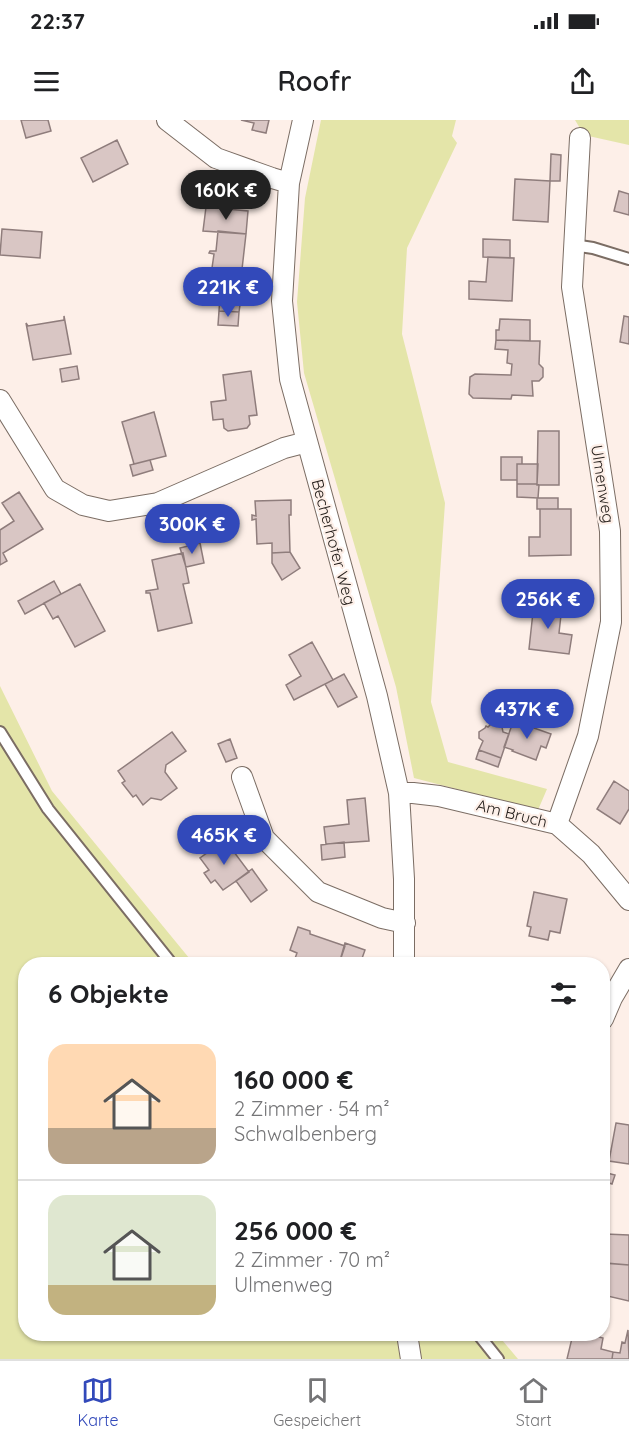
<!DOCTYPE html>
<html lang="de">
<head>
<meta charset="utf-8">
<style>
  body { margin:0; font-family:Quicksand,sans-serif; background:#f6f6f6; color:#202124; height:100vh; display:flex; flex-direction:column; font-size:22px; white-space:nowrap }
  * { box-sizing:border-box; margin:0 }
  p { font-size:20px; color:#757577 }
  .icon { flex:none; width:33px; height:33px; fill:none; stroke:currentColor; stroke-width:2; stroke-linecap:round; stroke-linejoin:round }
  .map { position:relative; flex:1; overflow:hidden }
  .side { position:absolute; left:18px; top:837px; width:592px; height:384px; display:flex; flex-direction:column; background:#fff; border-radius:24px; box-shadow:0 2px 4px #0004 }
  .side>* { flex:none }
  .price { position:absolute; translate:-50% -51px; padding:0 14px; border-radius:21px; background:#3249ba; color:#fff; font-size:20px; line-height:39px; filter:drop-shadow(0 2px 3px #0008) }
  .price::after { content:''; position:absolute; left:50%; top:36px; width:18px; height:14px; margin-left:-9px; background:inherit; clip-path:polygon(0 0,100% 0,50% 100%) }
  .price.active { background:#222; color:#fff }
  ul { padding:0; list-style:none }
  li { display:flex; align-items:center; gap:18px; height:150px; padding:0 30px }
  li+li { border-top:2px solid #e0e0e0 }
  li span { display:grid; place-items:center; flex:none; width:168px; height:120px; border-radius:18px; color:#555 }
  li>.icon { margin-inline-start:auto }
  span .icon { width:72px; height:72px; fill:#fffc; stroke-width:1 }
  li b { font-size:26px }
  h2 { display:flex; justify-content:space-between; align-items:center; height:72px; padding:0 30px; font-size:26px }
  .status { display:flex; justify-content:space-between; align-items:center; height:42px; padding:0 30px; background:#fff; direction:ltr }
  .status svg { height:16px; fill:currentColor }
  header { display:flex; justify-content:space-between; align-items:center; height:78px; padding:0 30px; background:#fff; font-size:27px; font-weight:600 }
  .dock { display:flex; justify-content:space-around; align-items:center; height:84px; border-top:2px solid #e0e0e0; background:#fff; font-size:16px; color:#757577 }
  .dock a { display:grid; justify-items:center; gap:3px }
  .dock .active { color:#3249ba }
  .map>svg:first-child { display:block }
  .green { fill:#e4e5a9 }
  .building { fill:#d9c6c4; stroke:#8f7d7c; stroke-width:1.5 }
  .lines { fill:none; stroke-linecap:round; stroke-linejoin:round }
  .lane-casing { stroke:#7b6d64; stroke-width:14 }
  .street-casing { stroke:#7b6d64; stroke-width:22 }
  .lane { stroke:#fff; stroke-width:10 }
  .street { stroke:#fff; stroke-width:20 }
  .labels { text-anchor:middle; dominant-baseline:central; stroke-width:4.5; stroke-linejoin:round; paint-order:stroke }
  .street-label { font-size:16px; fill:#27211d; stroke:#fdefe8 }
</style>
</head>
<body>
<div class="status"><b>22:37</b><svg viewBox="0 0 49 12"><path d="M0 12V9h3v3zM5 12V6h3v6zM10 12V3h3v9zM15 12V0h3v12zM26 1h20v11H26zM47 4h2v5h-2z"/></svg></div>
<header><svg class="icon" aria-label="menu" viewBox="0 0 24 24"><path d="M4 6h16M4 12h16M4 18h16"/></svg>Roofr<svg class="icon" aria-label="share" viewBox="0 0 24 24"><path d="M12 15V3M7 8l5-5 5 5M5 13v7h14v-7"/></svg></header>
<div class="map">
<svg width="629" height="1239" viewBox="0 0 629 1239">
  <rect width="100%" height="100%" fill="#fdefe8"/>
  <!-- green -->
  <path class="green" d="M321 0H456L452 16 457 23 407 128 402 214 445 383 431 582 448 642 547 669 538 690 414 658 396 567 304 253 297 182 305 78Z
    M575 0H629V25L584 15Z
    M0 566 52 671 194 844H26V1214H497L518 1239H0Z"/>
  <!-- building -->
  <path class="building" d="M21 0H48L51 11 26 18Z
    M241 0H269L266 13 252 10 254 3Z
    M117 20 128 44 93 62 81 38Z
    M551 34 561 35 560 61H550Z
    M515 59 550 61 548 102 513 100Z
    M619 71 629 74V95L614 91Z
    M206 87 248 91 246 114 203 111Z
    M2 109 42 112 40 138 0 135Z
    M218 111 246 114 241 158 211 155 214 134 209 133 210 131H216Z
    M483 119 510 120V138L483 137Z
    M488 137 514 138 512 181 469 179V161L486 162Z
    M220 176 241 178 239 192 219 191Z
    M219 191 239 192 238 206 218 205Z
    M64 196 71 234 33 240 26 203 28 206 64 200Z
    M624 196 629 197V224L620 222Z
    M500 199 530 200V221L496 220V210H499Z
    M496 220 540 221 539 244 543 248V257L539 261H532L533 276 512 275 511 279 473 278 469 274 470 257 475 254 511 255 512 244 507 243 508 230 495 229Z
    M77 246 79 259 62 262 60 249Z
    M251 251 257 295 249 296 250 304 247 308 228 311 224 308 223 299 213 300 211 282 226 280 223 255Z
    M154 292 166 336 134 344 122 302Z
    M538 311H559V365H537Z
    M501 337H522V344H517V360H501Z
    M150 340 153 350 133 356 130 345Z
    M517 344H538L537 364H517Z
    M517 364H537L539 365 538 378 517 377Z
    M19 372 43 409 3 433 7 441 0 445V410L14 401 2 383Z
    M537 378H558V389H537Z
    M291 380V395H289L290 432 272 433V423L257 424 256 399 252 400V395L256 396 255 381Z
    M540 389H571V435L529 436V417H540Z
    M200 423 204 443 186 447 180 428Z
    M290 432 300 448 282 460 272 443V433Z
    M183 433 189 463 183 464 192 503 158 511 150 473H146V471L158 469 152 440Z
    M54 461 61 474 25 494 18 481Z
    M80 464 105 511 75 527 58 496 53 499 44 483Z
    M556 464 577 467 575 488 554 485Z
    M534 483 562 486 559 513 572 515 569 534 529 529Z
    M312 522 333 560 294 580 286 565 301 556 289 535Z
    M344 554 357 577 338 587 325 564Z
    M522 600 535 605 534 608 551 614 546 628 541 626 536 640 512 631 513 630 504 627 512 605Z
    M491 604 502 607 503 612 509 614 501 638 479 630 483 621 479 618V612L485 608 486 606 488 607Z
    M172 612 186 631 166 645 165 652 177 668 161 680 151 678 143 685 136 675 133 677 122 663 125 661 118 651Z
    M230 619 237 638 226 642 218 624Z
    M479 630 501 638 498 647 476 639Z
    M614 661 629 671V689L620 704 597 689Z
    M365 678 369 721 326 724 324 707 349 704 347 680Z
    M225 720 249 752 223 770 215 760 211 763 204 753 209 750 200 738Z
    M344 722 345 737 322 740 321 725Z
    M252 749 267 770 251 782 236 761Z
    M534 772 567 779 560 813 550 811 548 820 529 816 531 807 527 806Z
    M298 807 310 811V814L345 826 339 844H293L297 833 290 830Z
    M345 823 365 830 360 844H339Z
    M616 1003 629 1005V1044L609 1041Z
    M603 1052 615 1055 612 1064 603 1061Z
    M605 1114 629 1115V1145L603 1143Z
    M606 1143 629 1145V1181L603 1175V1153H605Z
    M628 1210 629 1239H612L613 1232 620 1233 622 1222 625 1223Z
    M573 1214H600L599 1217 603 1218 601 1229 613 1232 612 1239H567Z"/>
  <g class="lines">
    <defs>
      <path id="lane" d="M573 125 593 128 629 139
        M0 612 48 689 172 844
        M478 1214 498 1239"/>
      <path id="street" d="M167 0 216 38 272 58 289 63
        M303 0 289 63 282 181 290 259 377 576 399 673 404 759V844
        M0 280 55 369 83 385 109 391 158 383 284 328 307 322
        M242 657 264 718 318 772 382 798 405 803
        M399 673H413L439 676 557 704 591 734 629 780
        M557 704 588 616 611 502 610 411 572 167 580 18
        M603 899 612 878 629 849
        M407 1214 411 1239"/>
    </defs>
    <!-- lane casing -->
    <use href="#lane" class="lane-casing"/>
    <!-- street casing -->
    <use href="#street" class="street-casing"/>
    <!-- lane -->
    <use href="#lane" class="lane"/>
    <!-- street -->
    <use href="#street" class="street"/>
  </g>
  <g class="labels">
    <!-- street labels -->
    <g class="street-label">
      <text transform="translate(603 364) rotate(81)">Ulmenweg</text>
      <text transform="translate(334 422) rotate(75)">Becherhofer Weg</text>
      <text transform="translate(512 693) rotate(14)">Am Bruch</text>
    </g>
  </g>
</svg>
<b class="price active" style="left:226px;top:101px">160K €</b>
<b class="price" style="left:228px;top:198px">221K €</b>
<b class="price" style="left:192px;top:435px">300K €</b>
<b class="price" style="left:548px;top:510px">256K €</b>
<b class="price" style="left:527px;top:620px">437K €</b>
<b class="price" style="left:224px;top:746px">465K €</b>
<section class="side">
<h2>6 Objekte<svg class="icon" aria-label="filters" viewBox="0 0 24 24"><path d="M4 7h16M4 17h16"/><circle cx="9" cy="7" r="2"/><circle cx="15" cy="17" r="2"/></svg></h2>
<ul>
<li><span style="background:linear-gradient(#ffd9b3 70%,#b9a48a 0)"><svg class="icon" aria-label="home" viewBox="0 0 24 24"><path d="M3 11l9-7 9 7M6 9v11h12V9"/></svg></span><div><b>160 000 €</b><p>2 Zimmer · 54 m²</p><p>Schwalbenberg</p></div></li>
<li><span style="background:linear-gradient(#dfe7d0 75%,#c2b280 0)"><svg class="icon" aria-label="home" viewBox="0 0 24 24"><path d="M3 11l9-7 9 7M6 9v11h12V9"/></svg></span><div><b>256 000 €</b><p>2 Zimmer · 70 m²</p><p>Ulmenweg</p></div></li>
</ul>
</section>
</div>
<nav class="dock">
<a class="active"><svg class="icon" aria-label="map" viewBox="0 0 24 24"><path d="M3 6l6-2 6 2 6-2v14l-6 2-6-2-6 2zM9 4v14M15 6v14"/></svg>Karte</a>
<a><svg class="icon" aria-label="saved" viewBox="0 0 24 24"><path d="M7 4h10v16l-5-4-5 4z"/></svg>Gespeichert</a>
<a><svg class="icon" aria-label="home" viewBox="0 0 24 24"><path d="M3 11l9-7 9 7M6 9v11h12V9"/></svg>Start</a>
</nav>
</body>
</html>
